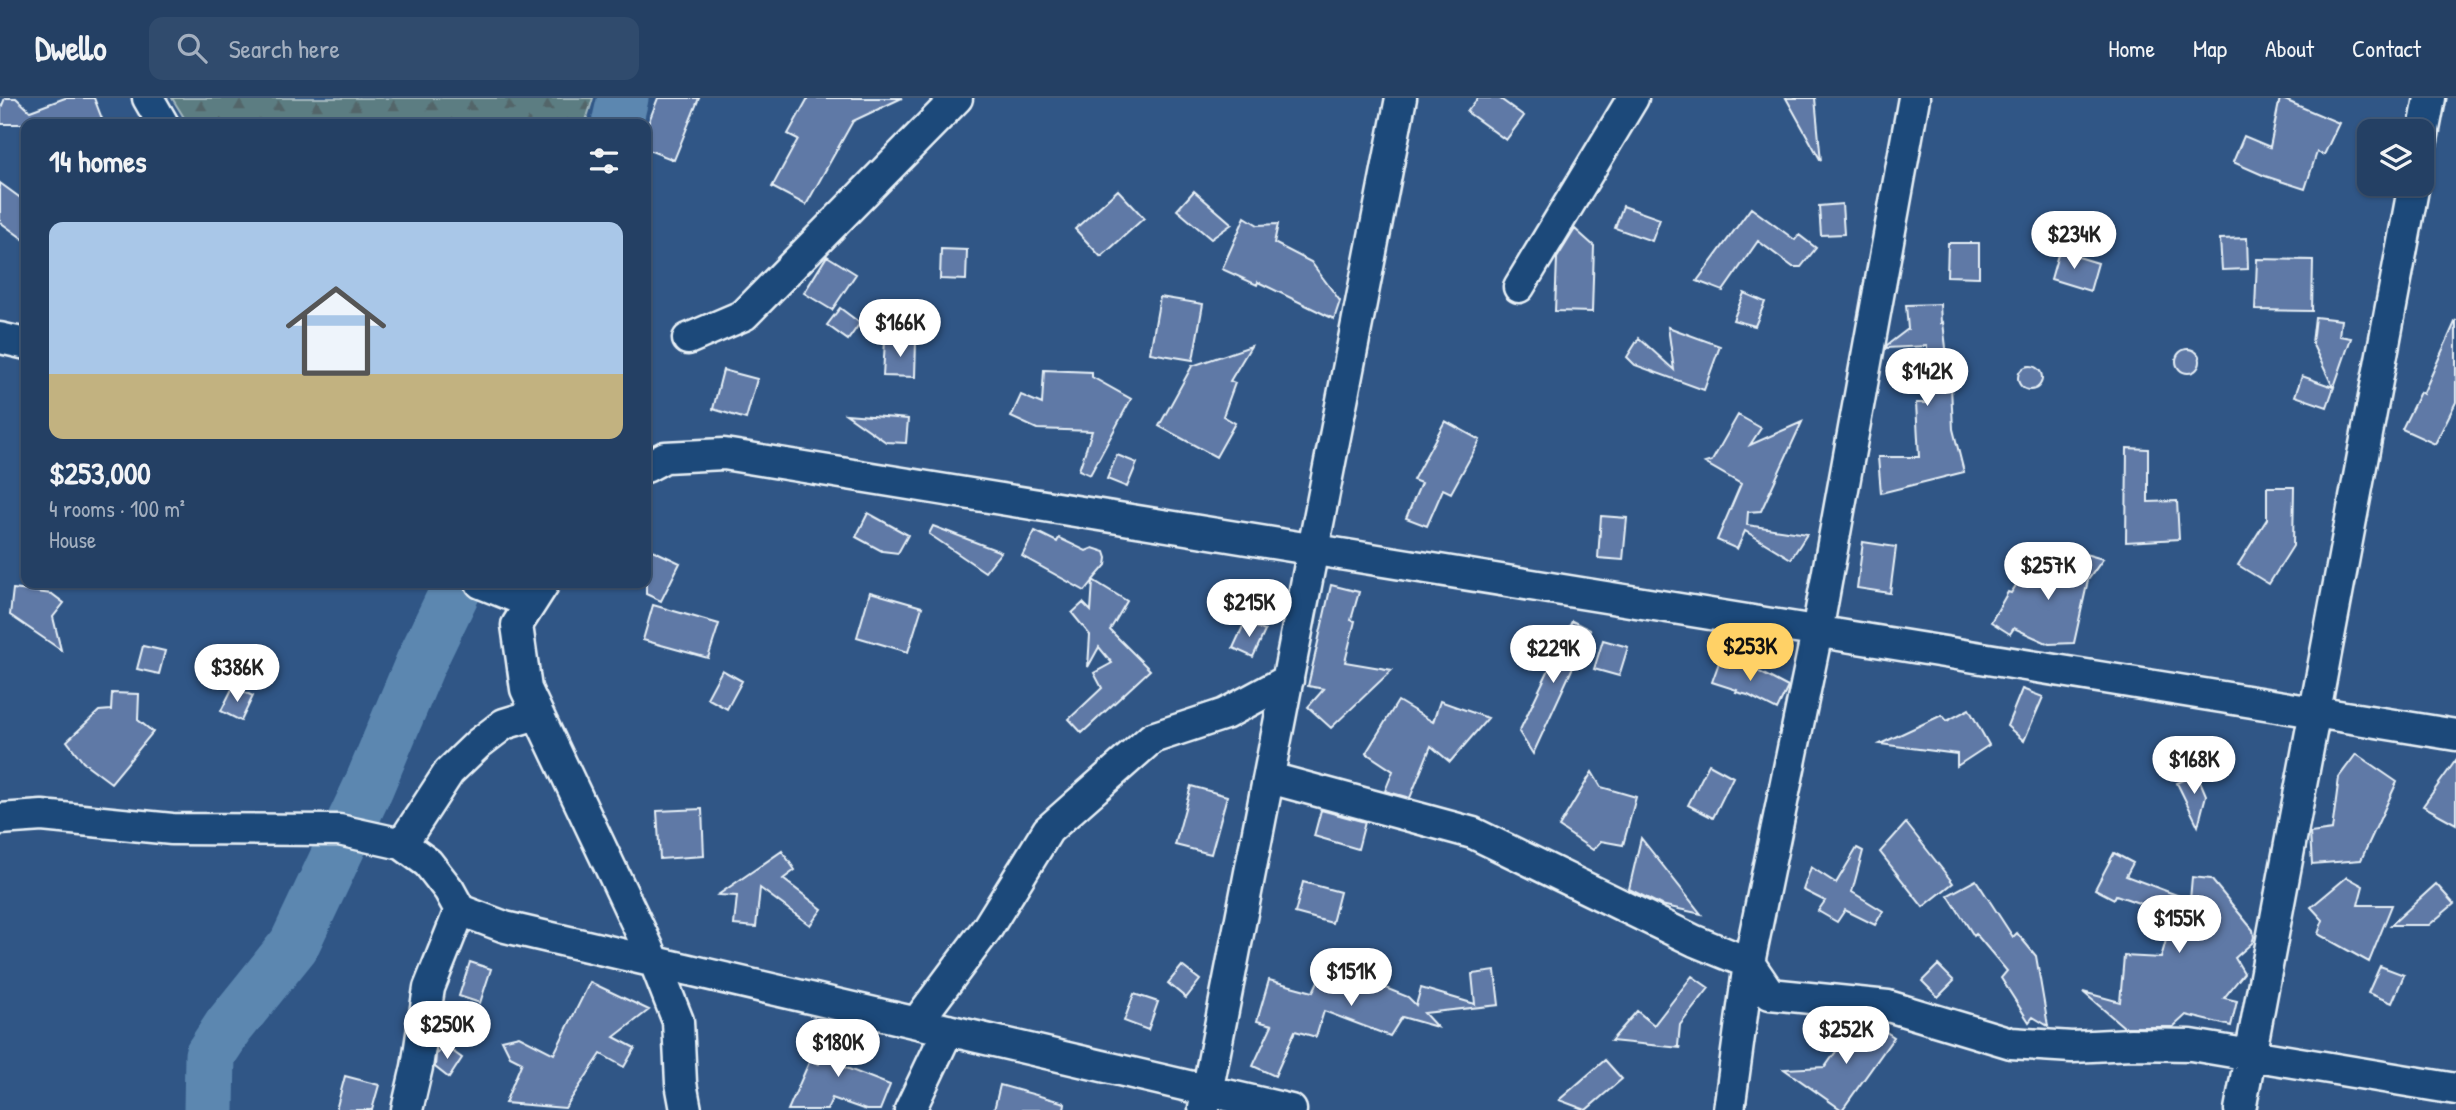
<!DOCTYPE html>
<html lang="en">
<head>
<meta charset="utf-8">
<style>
  body { margin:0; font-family:"Patrick Hand",sans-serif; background:#304b6d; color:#f1f3f6; height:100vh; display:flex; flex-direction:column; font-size:26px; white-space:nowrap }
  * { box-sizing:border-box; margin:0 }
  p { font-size:23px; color:#a3afbf }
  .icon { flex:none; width:38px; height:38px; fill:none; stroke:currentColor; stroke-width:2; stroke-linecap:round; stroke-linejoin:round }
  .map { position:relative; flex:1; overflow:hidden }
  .details { position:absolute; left:21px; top:21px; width:630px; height:469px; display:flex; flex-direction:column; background:#244064; border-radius:14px; box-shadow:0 2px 5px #0004,0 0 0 2px #415978 }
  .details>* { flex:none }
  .fabs { position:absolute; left:2357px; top:21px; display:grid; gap:14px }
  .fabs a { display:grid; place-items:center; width:77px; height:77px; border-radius:14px; background:#244064; box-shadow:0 2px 5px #0004,0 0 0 2px #415978; font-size:35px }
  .price { position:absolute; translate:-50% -60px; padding:0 16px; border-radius:24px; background:#fff; color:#222; font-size:23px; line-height:46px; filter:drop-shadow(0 2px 4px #0008) }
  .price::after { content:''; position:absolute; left:50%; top:42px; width:21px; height:16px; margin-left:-10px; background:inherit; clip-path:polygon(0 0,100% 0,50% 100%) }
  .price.active { background:#ffd166; color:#111 }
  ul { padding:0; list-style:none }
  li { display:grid; align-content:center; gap:14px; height:371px; padding:0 28px }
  li span { display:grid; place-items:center; height:217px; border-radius:14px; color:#555 }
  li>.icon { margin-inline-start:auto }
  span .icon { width:126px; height:126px; fill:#fffc; stroke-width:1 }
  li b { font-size:30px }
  h2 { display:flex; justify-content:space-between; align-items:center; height:84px; padding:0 28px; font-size:30px }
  header { display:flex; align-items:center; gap:42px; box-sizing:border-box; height:98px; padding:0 35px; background:#244064; border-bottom:2px solid #415978 }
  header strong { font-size:33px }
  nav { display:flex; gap:38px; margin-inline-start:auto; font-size:24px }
  .search { width:490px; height:63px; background:#304b6d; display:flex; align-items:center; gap:18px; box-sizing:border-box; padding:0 24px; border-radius:14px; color:#a3afbf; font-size:26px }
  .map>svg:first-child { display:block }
  .forest { fill:url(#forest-firs); stroke:#a2b7bd; stroke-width:2 }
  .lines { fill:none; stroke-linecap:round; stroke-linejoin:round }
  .river { stroke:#5b87b0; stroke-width:51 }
  .building { fill:#5f79a6; stroke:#e8f1f8; stroke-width:2 }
  .minor-casing { stroke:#e8f1f8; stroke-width:35 }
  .minor { stroke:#1f4a7a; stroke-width:30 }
</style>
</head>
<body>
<header>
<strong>Dwello</strong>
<div class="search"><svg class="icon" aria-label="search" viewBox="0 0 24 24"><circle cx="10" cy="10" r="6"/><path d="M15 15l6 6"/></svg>Search here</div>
<nav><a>Home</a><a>Map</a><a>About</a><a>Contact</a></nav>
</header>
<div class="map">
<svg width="2456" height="1012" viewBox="0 0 2456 1012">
  <defs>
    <pattern id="forest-firs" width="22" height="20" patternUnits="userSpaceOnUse" patternTransform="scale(1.75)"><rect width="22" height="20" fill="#5c7d82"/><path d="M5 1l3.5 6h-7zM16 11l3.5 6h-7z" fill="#526569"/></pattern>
  </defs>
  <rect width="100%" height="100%" fill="#305686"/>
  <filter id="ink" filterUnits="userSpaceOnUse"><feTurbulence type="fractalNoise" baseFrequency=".0143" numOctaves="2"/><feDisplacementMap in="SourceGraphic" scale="14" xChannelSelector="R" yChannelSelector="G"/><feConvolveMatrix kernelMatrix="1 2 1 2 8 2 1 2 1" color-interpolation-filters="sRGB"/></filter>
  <g filter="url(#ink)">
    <!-- forest -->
    <path class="forest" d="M172 0H593L585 26H188Z"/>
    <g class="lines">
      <!-- river -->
      <path class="river" d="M617 26 623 0
        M209 1012 210 957 229 928 294 847 368 690 420 566 459 485"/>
    </g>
    <!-- building -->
    <path class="building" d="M5 0H16L30 13 65 0H94L104 26H1V10Z
      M658 0H699L674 62 646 51V31Z
      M808 0H902L853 23 806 107 772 89 798 41 788 36Z
      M1478 0H1499L1524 18 1506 42 1467 14Z
      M1786 0H1815L1821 63Z
      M2280 0 2339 25 2324 57 2317 54 2305 91 2265 78 2233 64 2244 38 2270 49Z
      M0 85 26 104V143L0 124Z
      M1118 92 1144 120 1101 159 1075 131Z
      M1194 93 1232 126 1211 141 1177 112Z
      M1842 106 1844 136 1821 137 1819 108Z
      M1623 108 1660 121 1652 143 1615 130Z
      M1751 110 1795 142 1799 137 1816 150 1801 169H1793L1758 143 1723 193 1697 183Z
      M1245 119 1258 127 1278 126 1274 145 1311 164 1340 203 1334 221 1258 184 1257 187 1222 171Z
      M1575 131 1594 148 1592 214 1555 213 1557 160Z
      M2247 140 2248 171 2222 172 2220 141Z
      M1948 145H1979V179L1947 178Z
      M941 151 967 152 966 182 940 181Z
      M2059 153 2098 165 2090 193 2051 181Z
      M827 158 856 176 832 212 804 195Z
      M2257 161 2313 162 2312 213 2255 212Z
      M1744 195 1765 204 1755 228 1733 222Z
      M1160 199 1203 206 1193 262 1150 255Z
      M1940 206 1941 225 1943 224 1948 267H1950L1953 331 1964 374 1881 395 1878 359H1919L1916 305H1929L1927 248 1886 250 1887 247 1908 231 1906 207Z
      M840 210 860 225 848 242 827 227Z
      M2315 219 2341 222 2339 238 2351 240 2327 309 2295 298 2302 278 2333 289 2312 245Z
      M2456 222V304L2435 346 2402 331 2420 294 2423 296Z
      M1668 229 1720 248 1704 292 1635 267 1627 259 1639 240 1674 272Z
      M885 242 916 243 915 279 883 278Z
      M1251 248 1230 283 1235 285 1223 318 1235 325 1216 359 1159 328 1192 268Z
      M2176 263a12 12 0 1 1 24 0a12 12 0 1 1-24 0Z
      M2018 280a12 12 0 1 1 24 0a12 12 0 1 1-24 0Z
      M723 272 757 281 746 321 713 311Z
      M1044 272 1092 274V279L1131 301 1090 377 1079 372 1092 333 1037 331 1011 319 1021 297 1042 306Z
      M846 316 908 321 906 345 886 344Z
      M1738 317 1761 330 1750 347 1802 324 1761 413 1748 414 1747 427 1807 436 1791 461 1745 433 1737 451 1717 442 1741 386 1705 365 1712 363Z
      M1445 323 1480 342 1451 395 1443 391 1427 428 1406 420 1421 385 1413 382Z
      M2127 350 2148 351V404L2177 403 2179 441 2126 444Z
      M1117 357 1137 365 1127 389 1107 381Z
      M2267 389H2294L2293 448 2269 486 2238 467 2267 421Z
      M868 415 908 437 898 455 882 453 856 439Z
      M1601 418 1627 420 1623 462 1598 460Z
      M933 428 1001 454 985 474 929 436Z
      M1035 433 1057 444 1059 440 1086 453 1093 450 1105 454 1107 460 1106 467 1093 482 1127 503 1110 532 1150 572 1082 635 1069 621 1102 590 1094 575 1112 565 1099 549 1088 569 1090 537 1072 515 1083 505 1091 513 1093 483 1085 493 1022 458Z
      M1863 444 1896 449 1890 495 1857 490Z
      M646 449 680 465 661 503 646 496Z
      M2085 456 2103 461 2088 482 2074 545 2049 546 2014 530 2010 536 1991 524 2008 494 2011 495 2024 475 2036 464 2064 478 2078 458Z
      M1331 487 1359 494 1351 522 1355 523 1345 564 1392 572 1331 630 1308 609 1324 591 1308 588Z
      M13 491 52 496 64 505 53 519 61 552 10 517Z
      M870 494 922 509 908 554 857 539Z
      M653 507 719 526 708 560 643 542Z
      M1572 523 1590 532 1533 656 1519 634Z
      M1245 524 1265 533 1253 559 1233 550Z
      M1603 542 1628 549 1619 578 1594 571Z
      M143 548 165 553 159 576 137 571Z
      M1721 559 1752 570 1788 589 1777 612 1748 597 1736 594 1737 592 1712 584Z
      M722 572 742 583 727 611 707 600Z
      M233 589 253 598 241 623 221 613Z
      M2022 591 2043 599 2024 643 2007 628Z
      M112 595 139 596 138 622 153 634 111 685 83 664 67 643 99 613 111 612Z
      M1398 603 1433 624 1440 603 1488 620 1450 664 1431 648 1410 700 1385 693 1393 673 1366 655Z
      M1969 611 1989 647 1957 668V656L1880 646 1942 617 1947 623Z
      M2356 656 2397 684 2361 762 2312 766 2310 735 2332 732 2339 679Z
      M2456 662V726L2423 708Z
      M1709 666 1733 679 1713 720 1688 707Z
      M1592 674 1601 689 1636 699 1623 747 1601 743 1593 752 1559 729Z
      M2197 676 2206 697 2198 728 2177 685Z
      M1191 688 1227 698 1211 756 1175 747Z
      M702 711 704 758 660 761 657 713Z
      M1321 712 1365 724 1358 751 1314 738Z
      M1906 725 1953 785 1923 809 1880 754Z
      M1641 740 1701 816 1661 807 1629 791Z
      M1857 750 1863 753 1852 794 1883 813 1875 827 1845 812 1837 824 1818 813 1825 803 1803 792 1811 769 1836 785Z
      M782 753 795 772 783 781 822 811 810 827 760 790 756 829 734 827 737 798 718 797Z
      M2114 755 2133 765 2126 778 2190 802 2192 779 2211 781 2253 832 2254 839 2252 845 2235 860 2244 875 2224 900 2237 903 2231 928 2186 917 2173 929H2124L2083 894 2120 904 2124 858 2161 860 2173 817 2116 797 2114 801 2095 791Z
      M2347 779 2363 788 2358 807H2392L2369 864 2318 836 2323 822 2311 809Z
      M1976 782 2013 839 2017 835 2036 858 2048 928 2033 919 2029 924 2001 880 2007 873 1976 836 1974 838 1948 797Z
      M1303 784 1340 794 1332 825 1295 815Z
      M2436 786 2454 806 2429 827H2391Z
      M470 864 491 871 480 905 459 898Z
      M1326 866 1408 899 1416 907 1421 890 1475 906 1472 876 1495 873 1499 907 1424 915 1437 929 1402 919 1390 938 1324 913 1316 939 1295 933 1275 978 1253 968 1272 927 1257 923 1269 882 1313 894Z
      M1938 867 1954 883 1938 899 1922 883Z
      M1182 868 1200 882 1186 900 1168 885Z
      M2380 868 2404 877 2392 905 2368 895Z
      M1692 878 1709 890 1680 927 1678 948 1681 950 1611 943 1637 913 1654 927Z
      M590 884 649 912 614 939 635 950 624 969 601 956 565 1010 505 1005 522 964 510 958 502 942 519 938 554 956Z
      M1134 896 1158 904 1148 932 1124 923Z
      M838 925 859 929 841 968 890 987 880 1012H866L832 1000 827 1012H788L810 962 819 966Z
      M1880 930 1894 939 1842 1012 1784 971 1825 969 1852 931Z
      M444 947 462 960 449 980 435 969 436 957Z
      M1605 962 1622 981 1586 1012 1559 1002Z
      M345 978 379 987 372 1012H336Z
      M1000 987 1065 1005 1064 1012H994Z"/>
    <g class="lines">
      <defs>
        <path id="minor" d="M148 0 163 26
          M2422 42 2430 0
          M1519 189 1633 0
          M0 240 26 246
          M688 241 744 217 957 0
          M646 369 665 359 724 356 2456 637
          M481 485 531 505
          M544 485 517 527 526 591 654 862 678 923 681 985 686 1012
          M1270 680 1473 735 1695 843 1749 865 1770 896 1888 908 2011 945 2072 949 2131 946 2191 947 2456 991
          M0 721 42 718 172 731 339 732 402 746 428 765 449 792 460 812 505 829 1291 1012
          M402 746 449 674 478 646 504 626 537 616
          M917 924 988 829 1048 732 1152 640 1225 616 1288 582
          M1204 1010 1401 0
          M407 1012 417 969 429 890 460 812
          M910 1012 948 932
          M1729 1012 1749 865 1817 534 1914 0
          M2240 1012 2414 86"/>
      </defs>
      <!-- minor casing -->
      <use href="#minor" class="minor-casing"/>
      <!-- minor -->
      <use href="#minor" class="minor"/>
    </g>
  </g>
</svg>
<div class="fabs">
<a><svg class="icon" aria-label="layers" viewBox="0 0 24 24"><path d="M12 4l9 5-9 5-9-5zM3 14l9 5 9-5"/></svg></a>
</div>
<b class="price" style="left:2074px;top:173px">$234K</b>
<b class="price" style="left:900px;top:261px">$166K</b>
<b class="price" style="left:1927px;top:310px">$142K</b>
<b class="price" style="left:2048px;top:504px">$257K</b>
<b class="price" style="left:1249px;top:541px">$215K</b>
<b class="price active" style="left:1750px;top:585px">$253K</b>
<b class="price" style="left:1553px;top:587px">$229K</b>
<b class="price" style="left:237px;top:606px">$386K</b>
<b class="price" style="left:2194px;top:698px">$168K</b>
<b class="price" style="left:2179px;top:857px">$155K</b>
<b class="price" style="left:1351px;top:910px">$151K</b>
<b class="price" style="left:447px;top:963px">$250K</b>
<b class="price" style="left:1846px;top:968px">$252K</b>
<b class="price" style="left:838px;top:981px">$180K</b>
<section class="details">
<h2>14 homes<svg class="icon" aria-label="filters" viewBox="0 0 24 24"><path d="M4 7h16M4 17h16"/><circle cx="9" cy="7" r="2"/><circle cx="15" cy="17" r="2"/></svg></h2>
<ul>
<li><span style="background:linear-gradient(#a9c7e8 70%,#c2b280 0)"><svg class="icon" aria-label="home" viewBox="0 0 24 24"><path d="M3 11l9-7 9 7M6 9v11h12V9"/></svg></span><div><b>$253,000</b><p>4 rooms · 100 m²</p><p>House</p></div></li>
</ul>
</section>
</div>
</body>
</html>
